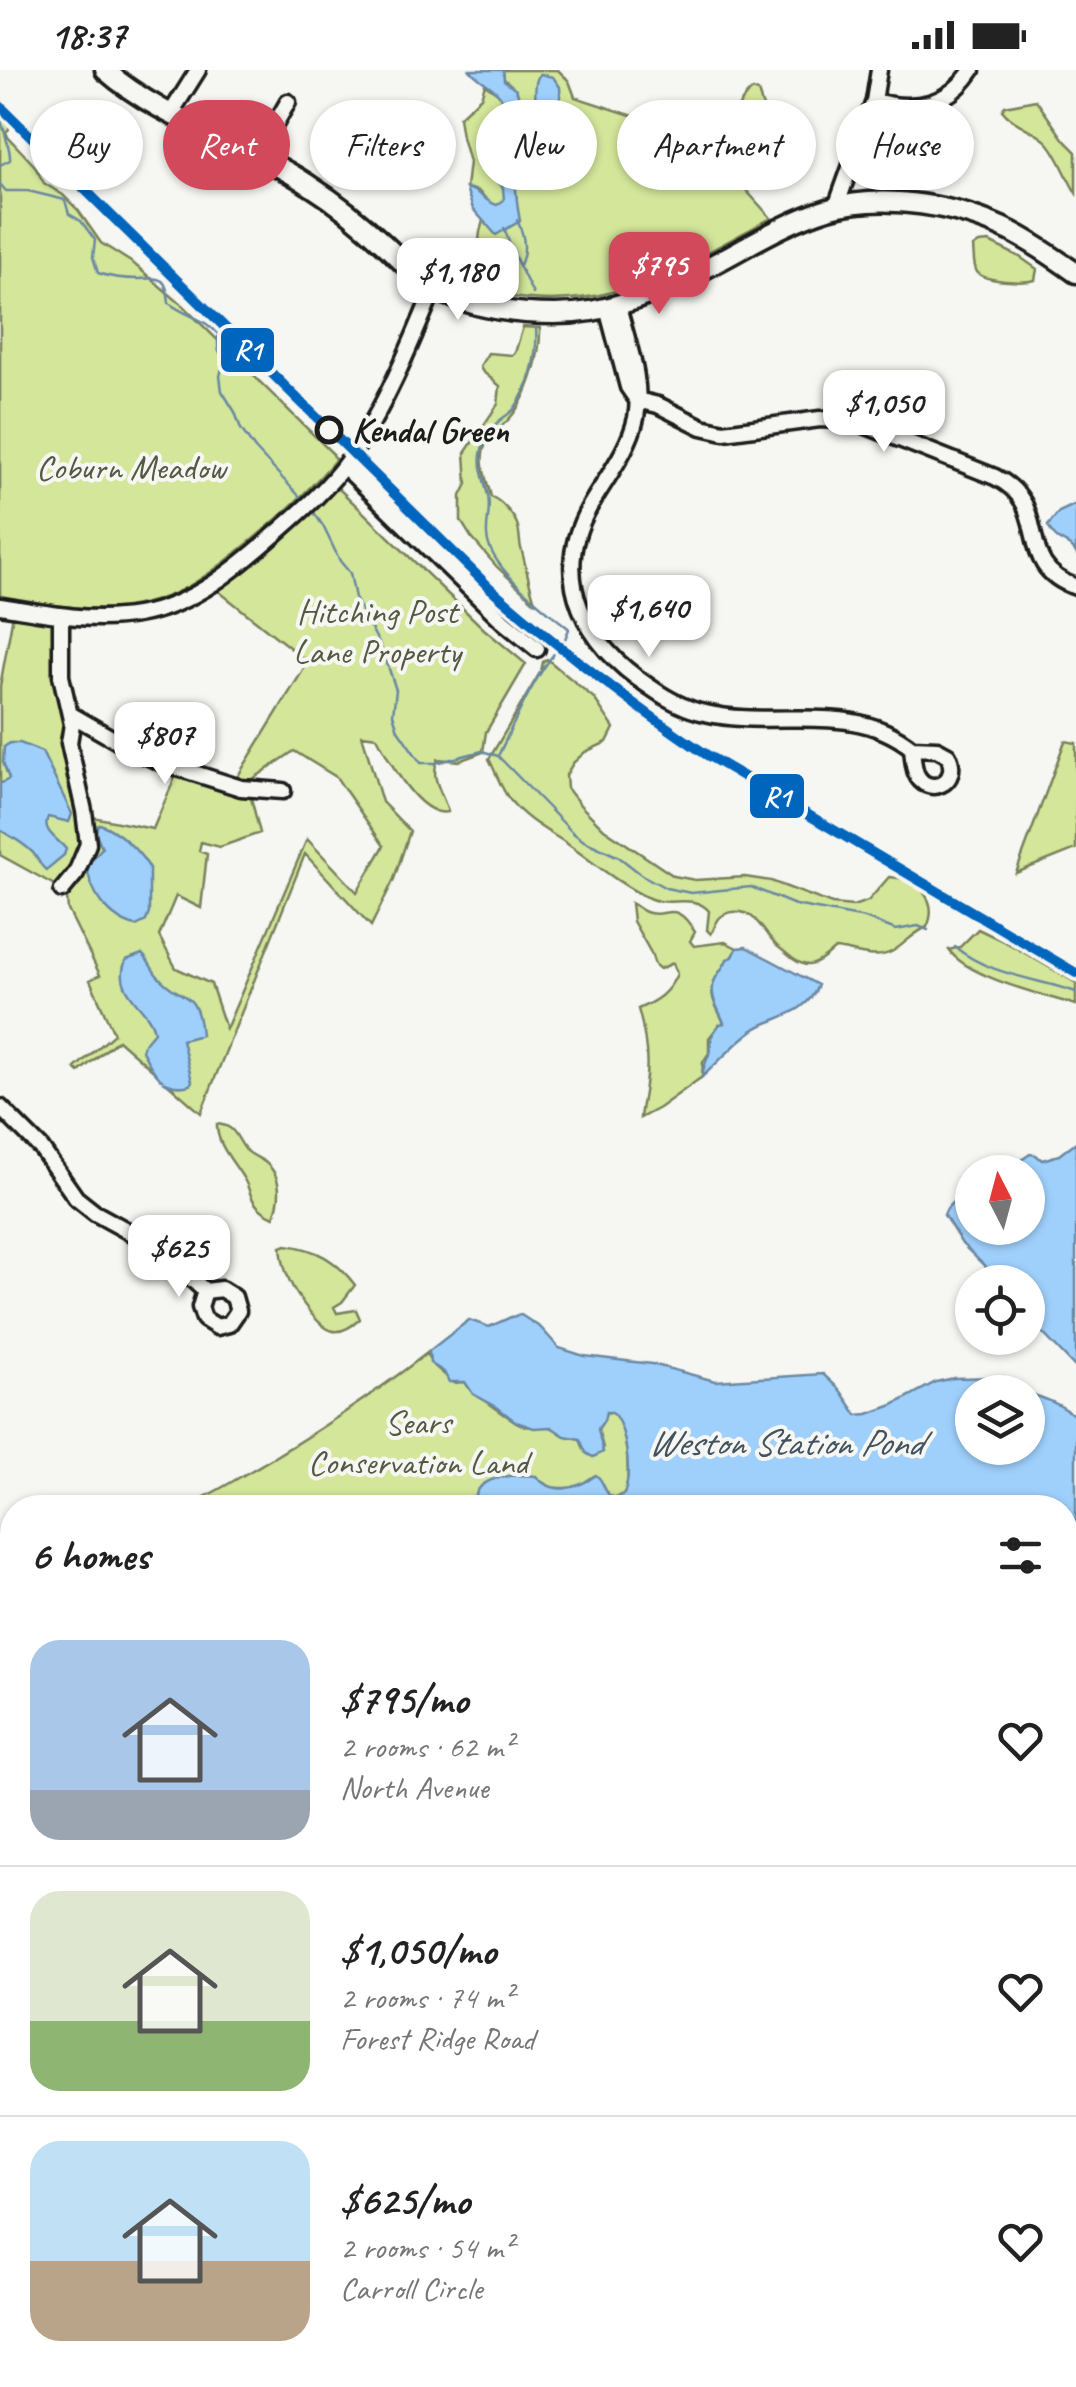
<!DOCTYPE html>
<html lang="en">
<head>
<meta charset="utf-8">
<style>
  body { margin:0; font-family:Caveat,sans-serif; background:#f2f2f2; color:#222; height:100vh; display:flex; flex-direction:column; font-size:38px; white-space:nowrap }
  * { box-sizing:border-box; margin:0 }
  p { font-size:32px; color:#767676 }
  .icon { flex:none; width:55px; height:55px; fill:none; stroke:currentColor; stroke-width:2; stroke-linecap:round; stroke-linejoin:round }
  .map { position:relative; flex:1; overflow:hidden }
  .details { position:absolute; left:0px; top:1425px; width:1078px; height:892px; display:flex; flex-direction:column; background:#fff; border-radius:40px 40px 0 0; box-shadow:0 2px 8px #0004 }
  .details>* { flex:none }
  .top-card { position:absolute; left:30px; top:30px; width:1018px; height:90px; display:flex; gap:20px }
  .needle { width:65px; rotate:354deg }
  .fabs { position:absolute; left:955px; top:1085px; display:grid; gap:20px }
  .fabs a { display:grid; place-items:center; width:90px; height:90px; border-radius:50%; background:#fff; box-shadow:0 2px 8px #0004; font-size:50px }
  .price { position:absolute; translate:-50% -85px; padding:0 22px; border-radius:20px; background:#fff; color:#222; font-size:32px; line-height:65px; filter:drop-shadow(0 2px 5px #0008) }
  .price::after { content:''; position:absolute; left:50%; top:60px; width:30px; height:22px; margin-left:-15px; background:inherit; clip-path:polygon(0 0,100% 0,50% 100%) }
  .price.active { background:#d1495b; color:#fff }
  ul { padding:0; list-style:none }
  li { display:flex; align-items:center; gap:30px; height:250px; padding:0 30px }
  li+li { border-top:2px solid #e0e0e0 }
  li span { display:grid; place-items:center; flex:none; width:280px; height:200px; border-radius:30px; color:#555 }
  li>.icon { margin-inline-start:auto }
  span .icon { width:120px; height:120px; fill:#fffc; stroke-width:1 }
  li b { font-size:42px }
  h2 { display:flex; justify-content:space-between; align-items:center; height:120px; padding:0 30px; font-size:42px }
  .pill { padding:0 35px; border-radius:45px; background:#fff; box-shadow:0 2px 8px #0004; font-size:35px; line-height:90px }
  .pill.active { background:#d1495b; color:#fff }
  .status { display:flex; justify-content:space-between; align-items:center; height:70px; padding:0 50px; background:#fff; direction:ltr }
  .status svg { height:28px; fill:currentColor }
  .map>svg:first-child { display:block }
  .green { fill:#d3e69a; stroke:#78815b; stroke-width:2.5 }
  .water { fill:#9fd0fc; stroke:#6b88a2; stroke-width:2.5 }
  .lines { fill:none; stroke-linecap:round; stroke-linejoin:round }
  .stream { stroke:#6b88a2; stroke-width:2.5 }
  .minor-casing { stroke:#1c1c1c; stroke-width:21 }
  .major-casing { stroke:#1c1c1c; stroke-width:25 }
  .minor { stroke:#f6f6f2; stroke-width:14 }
  .major { stroke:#f6f6f2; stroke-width:18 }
  .rail-1-casing { stroke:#f6f6f2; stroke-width:18 }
  .rail-1 { stroke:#0065bd; stroke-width:10 }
  .stop-dot { fill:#f6f6f2; stroke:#1c1c1c; stroke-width:5 }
  .labels { text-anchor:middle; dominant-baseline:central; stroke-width:8; stroke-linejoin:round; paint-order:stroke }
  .stop-label { font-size:35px; font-weight:bold; fill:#1c1c1c; stroke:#f6f6f2; text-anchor:start }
  .park-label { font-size:35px; fill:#535942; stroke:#f6f6f2 }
  .water-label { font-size:38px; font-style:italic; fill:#43525f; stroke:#f6f6f2 }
  .line-badge { stroke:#f6f6f2; stroke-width:4 }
  .badge-label { font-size:28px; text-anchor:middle; font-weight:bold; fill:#fff }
</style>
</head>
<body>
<div class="status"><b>18:37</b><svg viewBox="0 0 49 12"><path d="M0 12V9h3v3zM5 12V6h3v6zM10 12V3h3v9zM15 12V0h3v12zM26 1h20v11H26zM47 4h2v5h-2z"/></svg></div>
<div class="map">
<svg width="1076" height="2317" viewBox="0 0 1076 2317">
  <rect width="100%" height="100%" fill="#f6f6f2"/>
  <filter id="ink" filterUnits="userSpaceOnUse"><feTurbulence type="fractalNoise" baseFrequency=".01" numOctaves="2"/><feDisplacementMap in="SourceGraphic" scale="20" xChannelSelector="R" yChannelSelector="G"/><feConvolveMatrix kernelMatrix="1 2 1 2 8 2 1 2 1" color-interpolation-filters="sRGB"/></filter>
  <g filter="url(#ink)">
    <!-- green -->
    <path class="green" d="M503 0H558L569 11 575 27 699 67 710 79C717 73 724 67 729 58 737 44 738 30 753 20L758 22 769 55 751 84 746 120 771 148C665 205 598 252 473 219L480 162 488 131 478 121 466 118 469 92 462 67 459 47 481 27 485 14 499 24 506 40 512 16 504 9Z
      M1036 30 1064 70 1076 82V123C1066 107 1060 87 1048 73 1035 59 1014 56 1002 40L1005 36Z
      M0 44 9 53V59L6 62 8 67 34 95 44 113 63 125 78 140 101 173 134 194 181 234 333 384 335 390C310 420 282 445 252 470 208 506 175 533 116 538 77 541 38 532 0 526Z
      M989 172 1020 187 1037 199 1035 210C1024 213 984 212 977 202 973 195 974 185 973 177L979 173Z
      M523 257 540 258C541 285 528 329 509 349 500 359 488 364 484 379 479 395 488 412 491 427 500 430 513 444 517 454 520 461 519 470 521 478 526 496 529 514 535 532L497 497 471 467 461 451V426L467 414 465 383 498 334 500 316 482 301 480 296 488 283 512 285 515 283Z
      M337 417 484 559 526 594 486 662 483 682 459 691 438 689C429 708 443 723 448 742 419 748 388 689 377 667L362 665 382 732 410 761 394 809 371 856 305 784 201 1043 118 970 79 1002 75 998 114 964 90 910 100 905 68 840 67 828C71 820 77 814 82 806 94 787 91 767 88 746L153 759 176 705 250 724 260 763 220 777 201 772 199 781 207 784 201 838 176 826 159 866 176 898 211 914 226 959 307 769 357 822 384 776 336 707 294 681 247 713 236 709 308 592 217 520 289 461C293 456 299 453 304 449 317 438 322 428 337 417Z
      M13 545 55 551 64 644 63 670 66 706 82 769 78 792 58 817 0 785V616Z
      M547 589 594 628 614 658 607 672 585 682 573 693 566 705 567 718 581 736 604 759 674 806 695 810 745 807 771 811 832 834 853 836 868 831 889 807C916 808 940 829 927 857 913 863 905 874 893 881 875 892 852 880 835 879 816 896 807 902 787 884 783 880 778 878 775 874 761 860 756 839 732 842 728 842 720 846 718 850 715 854 714 860 711 864L707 860 709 841C693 823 671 837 651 829 624 818 590 790 566 773 546 760 525 749 510 730 501 719 496 702 489 689L541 601 543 592Z
      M1065 671 1076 673V779L1016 803Z
      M631 833C636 835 640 840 646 842 667 850 674 827 695 862L690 871 694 876 725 872 737 878C729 895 706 908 714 931 716 938 722 946 724 954H720L709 968V983L703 992 702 1007 659 1038 640 1048C641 1037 644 1026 645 1015 649 990 645 963 638 939 656 931 668 924 677 904L673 893 660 899 655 895 651 883 633 851Z
      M978 859 1009 874 1076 913V935C1043 925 967 907 949 880L960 877Z
      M217 1054C236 1056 235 1066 245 1079 250 1085 260 1088 266 1093 282 1107 281 1128 274 1147 267 1144 260 1140 255 1133 250 1126 249 1118 245 1111 235 1093 216 1075 217 1054Z
      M286 1175C317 1179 336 1190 355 1215L342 1232 334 1237 337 1243 356 1240 360 1249C337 1270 326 1262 309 1241 293 1221 283 1203 281 1177Z
      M427 1283C429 1296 445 1303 453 1313L465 1312C472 1322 513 1352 525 1356 533 1358 541 1355 550 1357 559 1359 555 1361 564 1365 567 1366 577 1368 580 1369L584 1379 603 1378 598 1359 604 1350 606 1342C608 1342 611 1342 614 1344 626 1352 633 1413 623 1424 622 1426 619 1427 616 1428L609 1426 594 1406 576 1418H553L530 1406 511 1405 474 1432 476 1437 185 1438C270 1392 351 1342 427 1283Z
      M12 1514V2028L0 2030V1519Z"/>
    <!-- water -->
    <path class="water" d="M470 0H503L504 10 516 19 522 35 530 42C540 32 531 14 540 4L553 7 560 17C563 62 535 43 521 71 512 89 516 131 520 151L496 165 473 139 466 118C479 120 485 132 497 135L504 130 503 118 493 104C496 79 517 52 500 26 493 16 478 10 470 0Z
      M1076 434V483C1067 468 1059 477 1048 456L1059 442Z
      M10 673H20L42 682 72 744 69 752 48 747C41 761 58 769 66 779L64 785 46 800C38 794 38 786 30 780 22 772 10 766 0 760V714L9 709 3 692 4 677Z
      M100 754C119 761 138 780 149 797V843L146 851 136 856C110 850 89 822 87 795L102 778 96 763 97 756Z
      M746 877 818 915C808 941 785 945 762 955 743 964 718 993 702 1007 703 996 706 993 709 984 713 968 708 969 720 954L724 953C719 939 709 928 714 912 717 903 724 898 727 889L733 887 737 878Z
      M142 884C149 891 151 897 156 904 180 934 197 915 201 965L182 970 192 1011 190 1015C163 1022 153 1002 142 981L144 974 154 962C151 937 111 923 126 890Z
      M1076 1072V1298L1039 1259 1028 1241V1212H1001L962 1174 944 1145C947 1136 951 1134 957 1128 964 1119 963 1110 972 1103V1158H1028V1102H974L989 1093 1014 1095 1030 1084 1036 1085 1042 1090 1059 1085Z
      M521 1245 541 1258 559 1278 584 1286 652 1294 715 1311 823 1304 840 1320 857 1345 868 1344 893 1335 936 1312 954 1308 1004 1307 1016 1313 1027 1322H972V1378H1028V1323C1046 1329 1061 1334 1076 1347V1625L1065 1626V1438L476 1437C469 1405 514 1404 536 1406 552 1426 578 1419 596 1405 605 1411 603 1423 613 1428L624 1424C632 1404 627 1358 612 1342H606L604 1350 598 1359 603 1382 593 1387 586 1383 580 1369 565 1366 551 1357 534 1358 516 1352 497 1337 473 1324 465 1312H449L444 1302 430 1293 429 1281 469 1250 489 1257 511 1247Z
      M1076 1629V1751H1065V1633L1069 1634Z"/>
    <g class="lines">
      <!-- stream -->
      <path class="stream" d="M0 47C3 57 11 81 10 90L0 95
        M0 114 6 121H28L65 130 69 144 81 151 95 170 93 187 98 203C111 208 124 209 139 209 162 207 167 208 169 233 185 246 205 248 218 264V279L224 290 220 306 222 321 235 342 241 359 255 379 302 429
        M517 150C524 164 527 180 520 195
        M504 158 515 187 533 224
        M536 258C538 284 530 317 514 339 509 345 501 348 496 354 491 359 487 367 484 374 476 392 484 408 488 426 491 440 486 452 487 465 488 497 544 538 567 557L569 559 565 569
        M311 438 323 456 340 491 350 503 355 528 383 581 396 620 393 644 398 660 421 693H436L482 681 498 686 573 763 584 771 619 787 642 805 666 818 691 823 751 817 795 835 865 848 896 860 918 856 928 860
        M499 684C516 649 532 611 556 581
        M955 877C989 905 1035 908 1076 922
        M0 2003 12 1994"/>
      <defs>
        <path id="minor" d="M874 31C914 42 948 36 972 0
          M171 43 198 0
          M257 86 288 32
          M836 137 874 31 879 0
          M618 236C627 272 643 310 636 348 629 380 606 408 590 436 548 509 586 575 650 617 667 629 685 639 705 643 776 660 851 629 912 678
          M607 238 628 317 637 330
          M637 330 658 335 702 357 724 362 820 349 854 351 995 407C1055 436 1011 495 1076 517
          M344 396 504 552 537 579
          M0 536C45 543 91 553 137 545 193 536 238 497 280 460 304 439 330 416 349 389 384 340 411 274 434 218
          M61 545V606L72 654 69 673 84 741 88 774 76 803 62 820
          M70 644 131 679 162 693 241 718 283 721
          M912 678 937 679 948 685C962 714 926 728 916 703 913 695 913 686 912 678Z
          M0 1037 41 1078 76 1128 95 1143 157 1177 205 1221
          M221 1219 234 1227 238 1241 229 1254 217 1257 204 1249 200 1237 205 1221Z
          M0 2076 12 2072
          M783 2305 784 2317
          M243 2317 249 2305
          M494 2317 497 2305"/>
        <path id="major" d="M105 0C164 52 244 72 309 115 336 132 362 153 386 176 402 191 417 209 437 220 472 238 516 244 555 244 610 244 657 223 706 198 745 178 785 152 828 139 886 122 959 136 1012 162 1035 174 1055 188 1076 203
          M1065 2082 1076 2080
          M0 2158 12 2157"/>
      </defs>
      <!-- minor casing -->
      <use href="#minor" class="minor-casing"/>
      <!-- major casing -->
      <use href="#major" class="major-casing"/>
      <!-- minor -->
      <use href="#minor" class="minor"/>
      <!-- major -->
      <use href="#major" class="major"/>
      <defs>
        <path id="rail-1" d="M0 36 490 518C559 578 631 634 707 685L1076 903"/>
      </defs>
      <!-- rail-1 casing -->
      <use href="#rail-1" class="rail-1-casing"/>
      <!-- rail-1 -->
      <use href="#rail-1" class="rail-1"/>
    </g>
  </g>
  <!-- markers -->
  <circle class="stop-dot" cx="329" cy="360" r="12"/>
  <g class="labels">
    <!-- stop labels -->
    <g class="stop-label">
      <text x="352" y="360">Kendal Green</text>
    </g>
    <!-- park labels -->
    <g class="park-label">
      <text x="131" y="397">Coburn Meadow</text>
      <text x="377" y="541">Hitching Post<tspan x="377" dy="40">Lane Property</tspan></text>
      <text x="418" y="1352">Sears<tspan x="418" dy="40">Conservation Land</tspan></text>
    </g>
    <!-- water labels -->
    <g class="water-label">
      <text x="785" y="1372">Weston Station Pond</text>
    </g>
  </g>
  <g class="line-badge">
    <rect x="219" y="256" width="57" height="48" rx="10" fill="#0065bd"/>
    <rect x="748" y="702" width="58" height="48" rx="10" fill="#0065bd"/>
  </g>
  <g class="badge-label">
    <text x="248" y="289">R1</text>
    <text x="777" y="736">R1</text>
  </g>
</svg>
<div class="fabs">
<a><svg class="needle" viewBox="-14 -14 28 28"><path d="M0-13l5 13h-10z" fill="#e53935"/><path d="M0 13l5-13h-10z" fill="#767676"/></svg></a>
<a><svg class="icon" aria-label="locate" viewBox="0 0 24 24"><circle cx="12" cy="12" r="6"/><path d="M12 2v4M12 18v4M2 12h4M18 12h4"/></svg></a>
<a><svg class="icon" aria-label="layers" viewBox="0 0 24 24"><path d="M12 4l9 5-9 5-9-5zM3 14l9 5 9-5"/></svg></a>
</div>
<b class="price active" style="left:659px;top:247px">$795</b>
<b class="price" style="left:458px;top:253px">$1,180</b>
<b class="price" style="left:884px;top:385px">$1,050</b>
<b class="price" style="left:649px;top:590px">$1,640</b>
<b class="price" style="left:165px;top:717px">$807</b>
<b class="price" style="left:179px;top:1230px">$625</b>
<div class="top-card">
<a class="pill">Buy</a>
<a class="pill active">Rent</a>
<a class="pill">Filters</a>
<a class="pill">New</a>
<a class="pill">Apartment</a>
<a class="pill">House</a>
</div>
<section class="details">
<h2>6 homes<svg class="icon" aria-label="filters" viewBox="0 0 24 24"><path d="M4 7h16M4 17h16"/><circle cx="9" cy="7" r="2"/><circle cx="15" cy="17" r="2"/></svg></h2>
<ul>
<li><span style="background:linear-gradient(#a9c7e8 75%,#9aa5b1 0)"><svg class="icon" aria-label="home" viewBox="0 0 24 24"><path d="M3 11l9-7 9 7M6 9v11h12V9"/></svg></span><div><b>$795/mo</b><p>2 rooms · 62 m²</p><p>North Avenue</p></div><svg class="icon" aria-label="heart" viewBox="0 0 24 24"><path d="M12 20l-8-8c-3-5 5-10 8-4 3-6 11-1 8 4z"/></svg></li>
<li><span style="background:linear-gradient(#dfe7d0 65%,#8fb573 0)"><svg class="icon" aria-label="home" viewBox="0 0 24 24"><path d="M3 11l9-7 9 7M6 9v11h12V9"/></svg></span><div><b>$1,050/mo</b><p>2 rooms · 74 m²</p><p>Forest Ridge Road</p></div><svg class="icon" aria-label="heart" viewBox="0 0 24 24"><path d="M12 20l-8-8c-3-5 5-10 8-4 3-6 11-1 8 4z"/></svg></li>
<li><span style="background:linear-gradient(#bfe0f5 60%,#b9a48a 0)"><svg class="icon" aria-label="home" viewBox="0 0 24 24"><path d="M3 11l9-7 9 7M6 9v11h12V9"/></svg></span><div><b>$625/mo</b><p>2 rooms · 54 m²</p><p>Carroll Circle</p></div><svg class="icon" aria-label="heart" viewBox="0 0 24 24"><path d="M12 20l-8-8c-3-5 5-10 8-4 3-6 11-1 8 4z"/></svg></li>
</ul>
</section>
</div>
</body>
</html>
